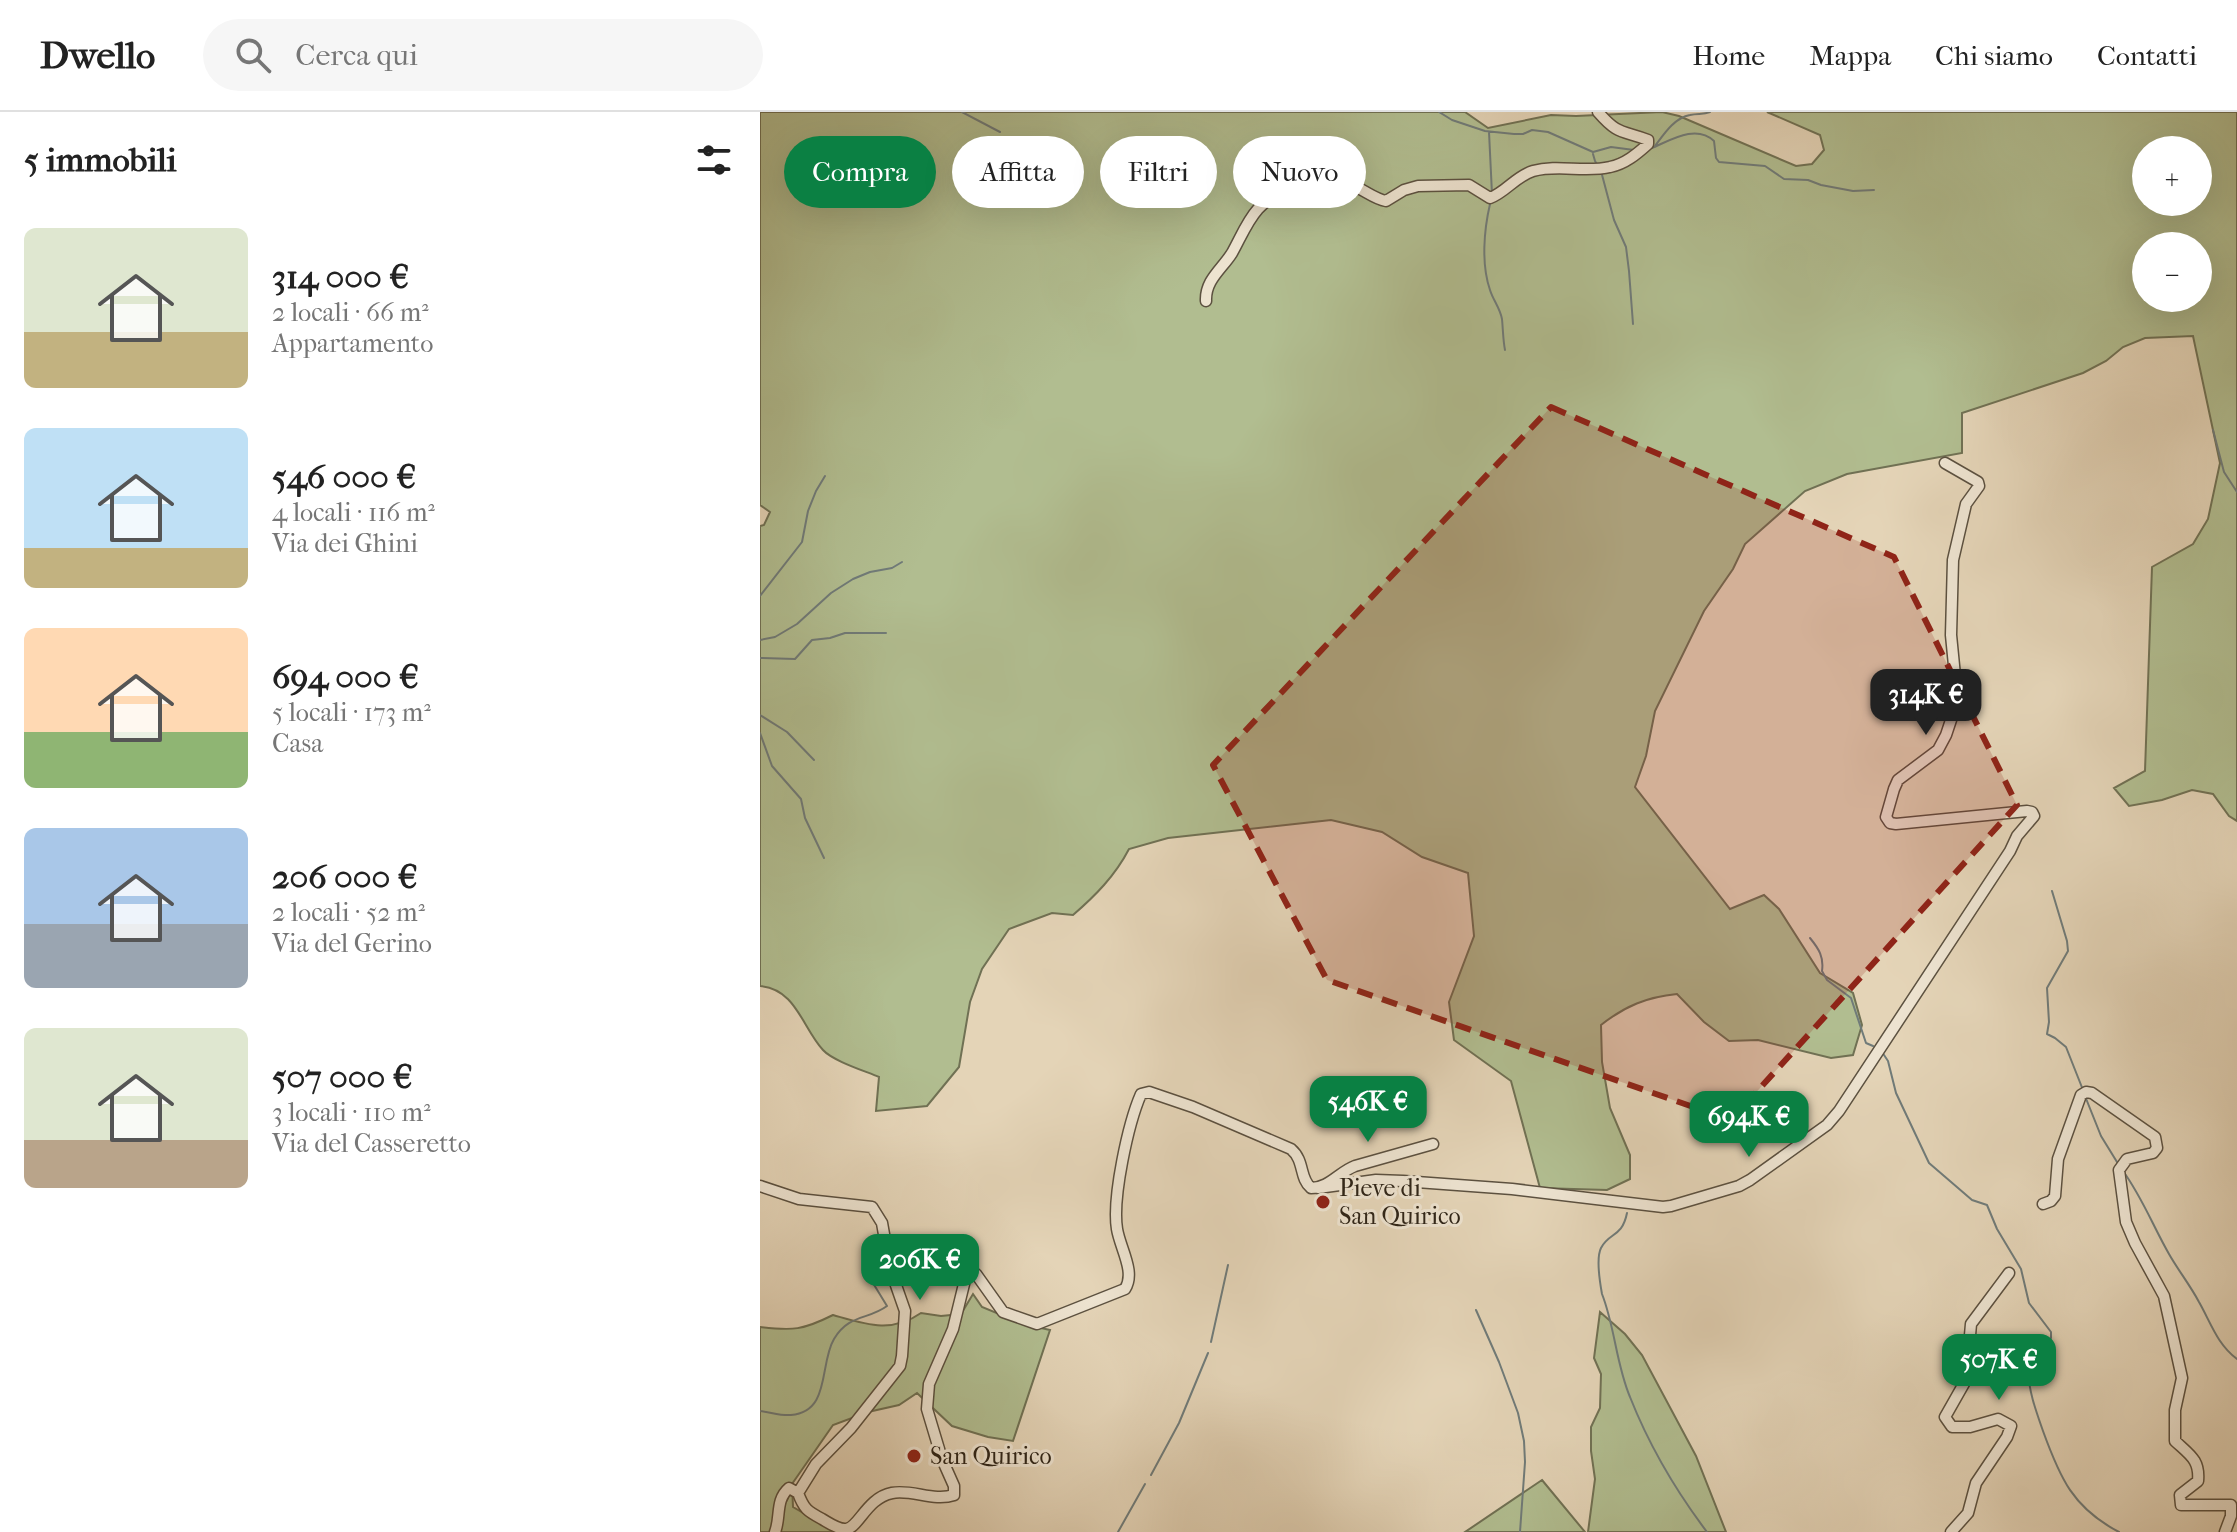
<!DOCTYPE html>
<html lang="it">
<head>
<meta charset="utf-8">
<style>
  body { margin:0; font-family:"IM FELL French Canon",serif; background:#f6f6f6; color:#222; height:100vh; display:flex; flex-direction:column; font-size:30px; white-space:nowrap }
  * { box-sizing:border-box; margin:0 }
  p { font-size:26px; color:#767676 }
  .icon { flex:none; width:44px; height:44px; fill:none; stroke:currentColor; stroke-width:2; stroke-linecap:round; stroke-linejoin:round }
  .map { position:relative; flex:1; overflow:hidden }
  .sheet { display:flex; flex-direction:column; background:#fff; width:760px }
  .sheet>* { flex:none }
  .banner { position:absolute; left:24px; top:24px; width:760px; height:72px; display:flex; gap:16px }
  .controls { position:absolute; left:1372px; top:24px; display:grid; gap:16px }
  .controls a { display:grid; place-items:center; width:80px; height:80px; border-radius:50%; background:#fff; box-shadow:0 8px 32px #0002; font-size:40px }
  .price { position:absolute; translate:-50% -68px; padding:0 18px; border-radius:16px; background:#0b8043; color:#fff; font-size:26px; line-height:52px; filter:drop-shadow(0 2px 4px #0008) }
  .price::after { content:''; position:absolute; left:50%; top:48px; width:24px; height:18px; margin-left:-12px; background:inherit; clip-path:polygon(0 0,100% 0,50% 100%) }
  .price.active { background:#222; color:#fff }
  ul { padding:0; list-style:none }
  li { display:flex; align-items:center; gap:24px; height:200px; padding:0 24px }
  li span { display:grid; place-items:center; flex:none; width:224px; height:160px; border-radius:12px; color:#555 }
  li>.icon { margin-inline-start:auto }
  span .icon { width:96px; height:96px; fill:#fffc; stroke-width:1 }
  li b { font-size:34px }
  h2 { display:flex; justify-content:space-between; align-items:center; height:96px; padding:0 24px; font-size:34px }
  .chip { padding:0 28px; border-radius:36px; background:#fff; box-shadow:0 8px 32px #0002; font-size:28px; line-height:72px }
  .chip.active { background:#0b8043; color:#fff }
  header { display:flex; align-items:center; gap:48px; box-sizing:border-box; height:112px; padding:0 40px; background:#fff; border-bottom:2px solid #e0e0e0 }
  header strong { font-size:38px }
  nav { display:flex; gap:44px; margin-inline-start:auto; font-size:28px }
  .search { width:560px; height:72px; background:#f6f6f6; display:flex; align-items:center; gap:20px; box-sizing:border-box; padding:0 28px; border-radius:44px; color:#767676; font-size:30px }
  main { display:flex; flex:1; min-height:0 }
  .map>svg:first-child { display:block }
  .green { fill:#b1bd90; stroke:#707154; stroke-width:2; fill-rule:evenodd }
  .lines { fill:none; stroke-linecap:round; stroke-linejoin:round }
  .stream { stroke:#707b79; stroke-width:2 }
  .minor-casing { stroke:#5c5140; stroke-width:13 }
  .minor { stroke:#ede3d0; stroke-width:10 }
  .marked { fill:#8f2418; fill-opacity:0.2; stroke:#8f2418; stroke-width:6; stroke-dasharray:16 10; stroke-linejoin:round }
  .poi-dot { fill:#8f2418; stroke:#ede3d0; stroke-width:3 }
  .labels { text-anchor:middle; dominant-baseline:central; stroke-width:6; stroke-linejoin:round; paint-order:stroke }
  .poi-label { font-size:24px; fill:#2f2518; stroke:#ede3d0; text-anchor:start }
</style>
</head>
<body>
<header>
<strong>Dwello</strong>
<div class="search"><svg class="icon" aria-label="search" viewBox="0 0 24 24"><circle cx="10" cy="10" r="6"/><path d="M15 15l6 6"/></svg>Cerca qui</div>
<nav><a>Home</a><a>Mappa</a><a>Chi siamo</a><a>Contatti</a></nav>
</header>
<main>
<section class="sheet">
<h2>5 immobili<svg class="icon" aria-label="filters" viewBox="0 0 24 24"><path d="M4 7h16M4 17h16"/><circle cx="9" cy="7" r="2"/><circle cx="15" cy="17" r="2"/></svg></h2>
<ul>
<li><span style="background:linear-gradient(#dfe7d0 65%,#c2b280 0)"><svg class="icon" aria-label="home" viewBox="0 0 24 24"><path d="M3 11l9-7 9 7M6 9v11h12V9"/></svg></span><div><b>314 000 €</b><p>2 locali · 66 m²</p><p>Appartamento</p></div></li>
<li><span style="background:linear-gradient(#bfe0f5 75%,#c2b280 0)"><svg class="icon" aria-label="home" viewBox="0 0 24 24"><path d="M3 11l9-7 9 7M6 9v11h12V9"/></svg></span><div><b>546 000 €</b><p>4 locali · 116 m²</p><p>Via dei Ghini</p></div></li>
<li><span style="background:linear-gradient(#ffd9b3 65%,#8fb573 0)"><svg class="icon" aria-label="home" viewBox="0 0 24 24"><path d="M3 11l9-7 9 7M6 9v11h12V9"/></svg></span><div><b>694 000 €</b><p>5 locali · 173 m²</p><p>Casa</p></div></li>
<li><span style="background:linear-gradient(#a9c7e8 60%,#9aa5b1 0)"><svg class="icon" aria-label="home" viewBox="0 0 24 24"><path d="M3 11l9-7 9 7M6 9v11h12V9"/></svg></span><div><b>206 000 €</b><p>2 locali · 52 m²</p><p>Via del Gerino</p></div></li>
<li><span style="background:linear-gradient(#dfe7d0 70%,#b9a48a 0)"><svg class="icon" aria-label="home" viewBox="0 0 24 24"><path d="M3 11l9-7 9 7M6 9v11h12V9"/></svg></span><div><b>507 000 €</b><p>3 locali · 110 m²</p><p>Via del Casseretto</p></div></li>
</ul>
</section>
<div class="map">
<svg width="1477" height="1420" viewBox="0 0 1477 1420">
  <rect width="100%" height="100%" fill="#e4d4b7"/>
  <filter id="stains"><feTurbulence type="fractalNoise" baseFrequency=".0025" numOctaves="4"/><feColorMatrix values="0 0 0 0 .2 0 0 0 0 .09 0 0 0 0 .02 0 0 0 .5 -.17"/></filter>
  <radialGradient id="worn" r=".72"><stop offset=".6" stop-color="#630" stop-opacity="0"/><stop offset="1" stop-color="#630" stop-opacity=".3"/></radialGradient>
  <!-- green -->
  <path class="green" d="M0 0H705L728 16 791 3 816 4 902 0 919 4 1036 54 1052 52 1064 38 1060 23 1007 0H1477V709L1469 704 1453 682 1432 678 1402 688 1369 694 1354 676 1385 659 1392 455 1433 432 1448 407 1460 351 1433 224 1385 226 1363 235 1346 249 1323 261 1202 301V341L1087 362 1045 379 985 432 973 457 944 499 895 599 886 644 875 675 970 797 1004 783 1019 797 1060 861 1093 881 1102 913 1093 943 1071 946 998 928 969 929 944 910 917 882C887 885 865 894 841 913L842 950 850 996 870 1043V1067L847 1078 780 1076 751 969 694 928 689 890 714 824 708 761 662 745 622 720 571 708 408 726 369 737C355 764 335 784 313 803L292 801 249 817 222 857 210 890 199 955 167 994 116 999 119 965C105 959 73 949 63 938 42 915 36 877 0 874V414L4 413 10 400 0 393ZM1386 38H1438V90H1386ZM1386 134H1438V186H1386Z
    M213 1182 222 1195 263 1212 290 1218 253 1329 228 1325 192 1314 157 1281 139 1293 108 1300 73 1313 32 1372 33 1395 76 1420H0V1215C33 1219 43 1218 73 1203 105 1212 131 1222 161 1201L181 1204 201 1202Z
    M840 1200 865 1222 882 1243 936 1344 966 1420H828L835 1367 831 1339V1315L840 1296 841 1262 834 1246Z
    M782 1368 825 1420H705Z"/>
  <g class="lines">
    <!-- stream -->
    <path class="stream" d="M202 0 240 20
      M679 0 692 8 725 19 754 22H763L772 18 788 20 833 40 851 35 874 38
      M729 20 732 82
      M895 34C904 22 914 6 930 3 938 1 943 3 950 0
      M892 36C911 28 936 12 954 29L956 46 959 50 1005 54 1024 67 1048 68 1061 73 1093 79 1114 78
      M833 42 835 49 838 54
      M841 59 854 108 866 135 869 159 873 212
      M730 92C724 118 721 152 730 178 733 188 740 196 742 207 743 217 743 228 745 238
      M1453 318 1464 360 1477 380
      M0 484 42 430 48 399 56 379 65 364
      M0 528 15 525 37 512 71 481 93 467 110 460 132 456 142 450
      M0 546 35 547 52 528 70 526 85 521H126
      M0 603 27 620 54 648
      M0 621 12 654 41 687 45 706 64 746
      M1292 779 1307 829 1308 839 1287 876 1289 910 1287 922 1295 926 1306 935 1323 978
      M1050 826C1059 837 1064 845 1062 859L1067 868 1091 886 1106 931 1113 934
      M1122 940 1128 949 1136 981 1169 1051 1212 1088 1227 1093 1237 1117 1261 1157 1269 1191 1291 1220V1226L1268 1259C1269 1280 1276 1299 1283 1319 1300 1366 1313 1396 1359 1420
      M1325 984 1341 1024 1357 1050
      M1363 1059C1382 1085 1393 1114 1409 1142 1418 1158 1430 1173 1439 1190 1451 1211 1457 1232 1477 1247
      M867 1101C862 1126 849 1120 841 1136 836 1146 840 1171 842 1182 855 1215 856 1252 870 1285 889 1333 916 1379 947 1420
      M716 1198 739 1250 758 1301 764 1329 765 1350 760 1420
      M451 1230 468 1153
      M0 1299C10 1300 21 1304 31 1303 71 1300 59 1252 74 1227 89 1202 108 1208 127 1194L105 1158 120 1124
      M391 1363 419 1311 448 1241
      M358 1420 385 1372"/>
    <defs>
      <path id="minor" d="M446 189C445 168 462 157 472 141 480 127 487 109 498 97 513 79 562 68 586 72 601 74 611 86 626 89L644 78 658 74 709 73 730 86C746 80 756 64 773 59 798 52 825 61 850 55 865 52 877 42 888 32V28C861 18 858 23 838 0
        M0 1074 39 1087 112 1095 122 1111 130 1156 145 1199 142 1244 140 1254 91 1316 56 1352 38 1381
        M558 1076 616 1068 643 1069 752 1077 903 1095 911 1094 979 1074 990 1068 1067 1013 1079 999 1250 739 1257 724 1274 704 1272 700 1267 699 1136 712 1130 711 1126 705 1134 677 1138 668 1178 638 1186 623 1193 602 1197 584 1191 523 1193 448 1206 392 1219 374 1218 370 1185 351
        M1283 1092 1291 1089 1295 1084 1298 1047 1321 983 1326 980 1332 981 1395 1025 1397 1036 1393 1041 1367 1047 1359 1058 1366 1110 1375 1131 1404 1184 1422 1266 1415 1298V1329C1430 1343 1440 1348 1438 1369L1420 1383 1421 1393H1471V1404L1465 1420
        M15 1420C21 1405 15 1388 29 1376L38 1381C44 1397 47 1399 62 1407 69 1411 77 1417 85 1417 98 1418 106 1386 132 1381 152 1377 174 1390 194 1383V1374L182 1347 167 1297 169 1272 193 1217 205 1168 208 1163 216 1162 243 1200 277 1212 365 1177C376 1160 360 1136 357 1117 352 1086 368 1012 381 982L389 980 433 995 531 1037C545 1049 539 1066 551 1076 569 1076 579 1060 595 1054L673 1032
        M1191 1420 1208 1401 1216 1371 1247 1325 1251 1314 1238 1307 1210 1315H1192L1185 1305 1206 1268 1211 1212 1249 1161"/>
    </defs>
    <!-- minor casing -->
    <use href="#minor" class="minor-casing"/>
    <!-- minor -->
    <use href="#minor" class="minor"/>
  </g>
  <!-- marked area -->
  <path class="marked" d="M791 295 1134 445 1257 693 971 1008 567 868 453 653Z"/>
  <!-- markers -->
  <g class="poi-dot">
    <circle cx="563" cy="1090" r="8"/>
    <circle cx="154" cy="1344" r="8"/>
  </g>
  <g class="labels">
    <!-- poi labels -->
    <g class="poi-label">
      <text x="579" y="1076">Pieve di<tspan x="579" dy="28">San Quirico</tspan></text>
      <text x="170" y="1344">San Quirico</text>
    </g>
  </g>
  <rect width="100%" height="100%" filter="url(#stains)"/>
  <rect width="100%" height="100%" fill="url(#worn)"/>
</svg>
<div class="controls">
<a>+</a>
<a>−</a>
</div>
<b class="price active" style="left:1166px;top:625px">314K €</b>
<b class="price" style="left:608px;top:1032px">546K €</b>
<b class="price" style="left:989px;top:1047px">694K €</b>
<b class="price" style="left:160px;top:1190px">206K €</b>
<b class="price" style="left:1239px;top:1290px">507K €</b>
<div class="banner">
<a class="chip active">Compra</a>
<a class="chip">Affitta</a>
<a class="chip">Filtri</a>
<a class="chip">Nuovo</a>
</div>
</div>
</main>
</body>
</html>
